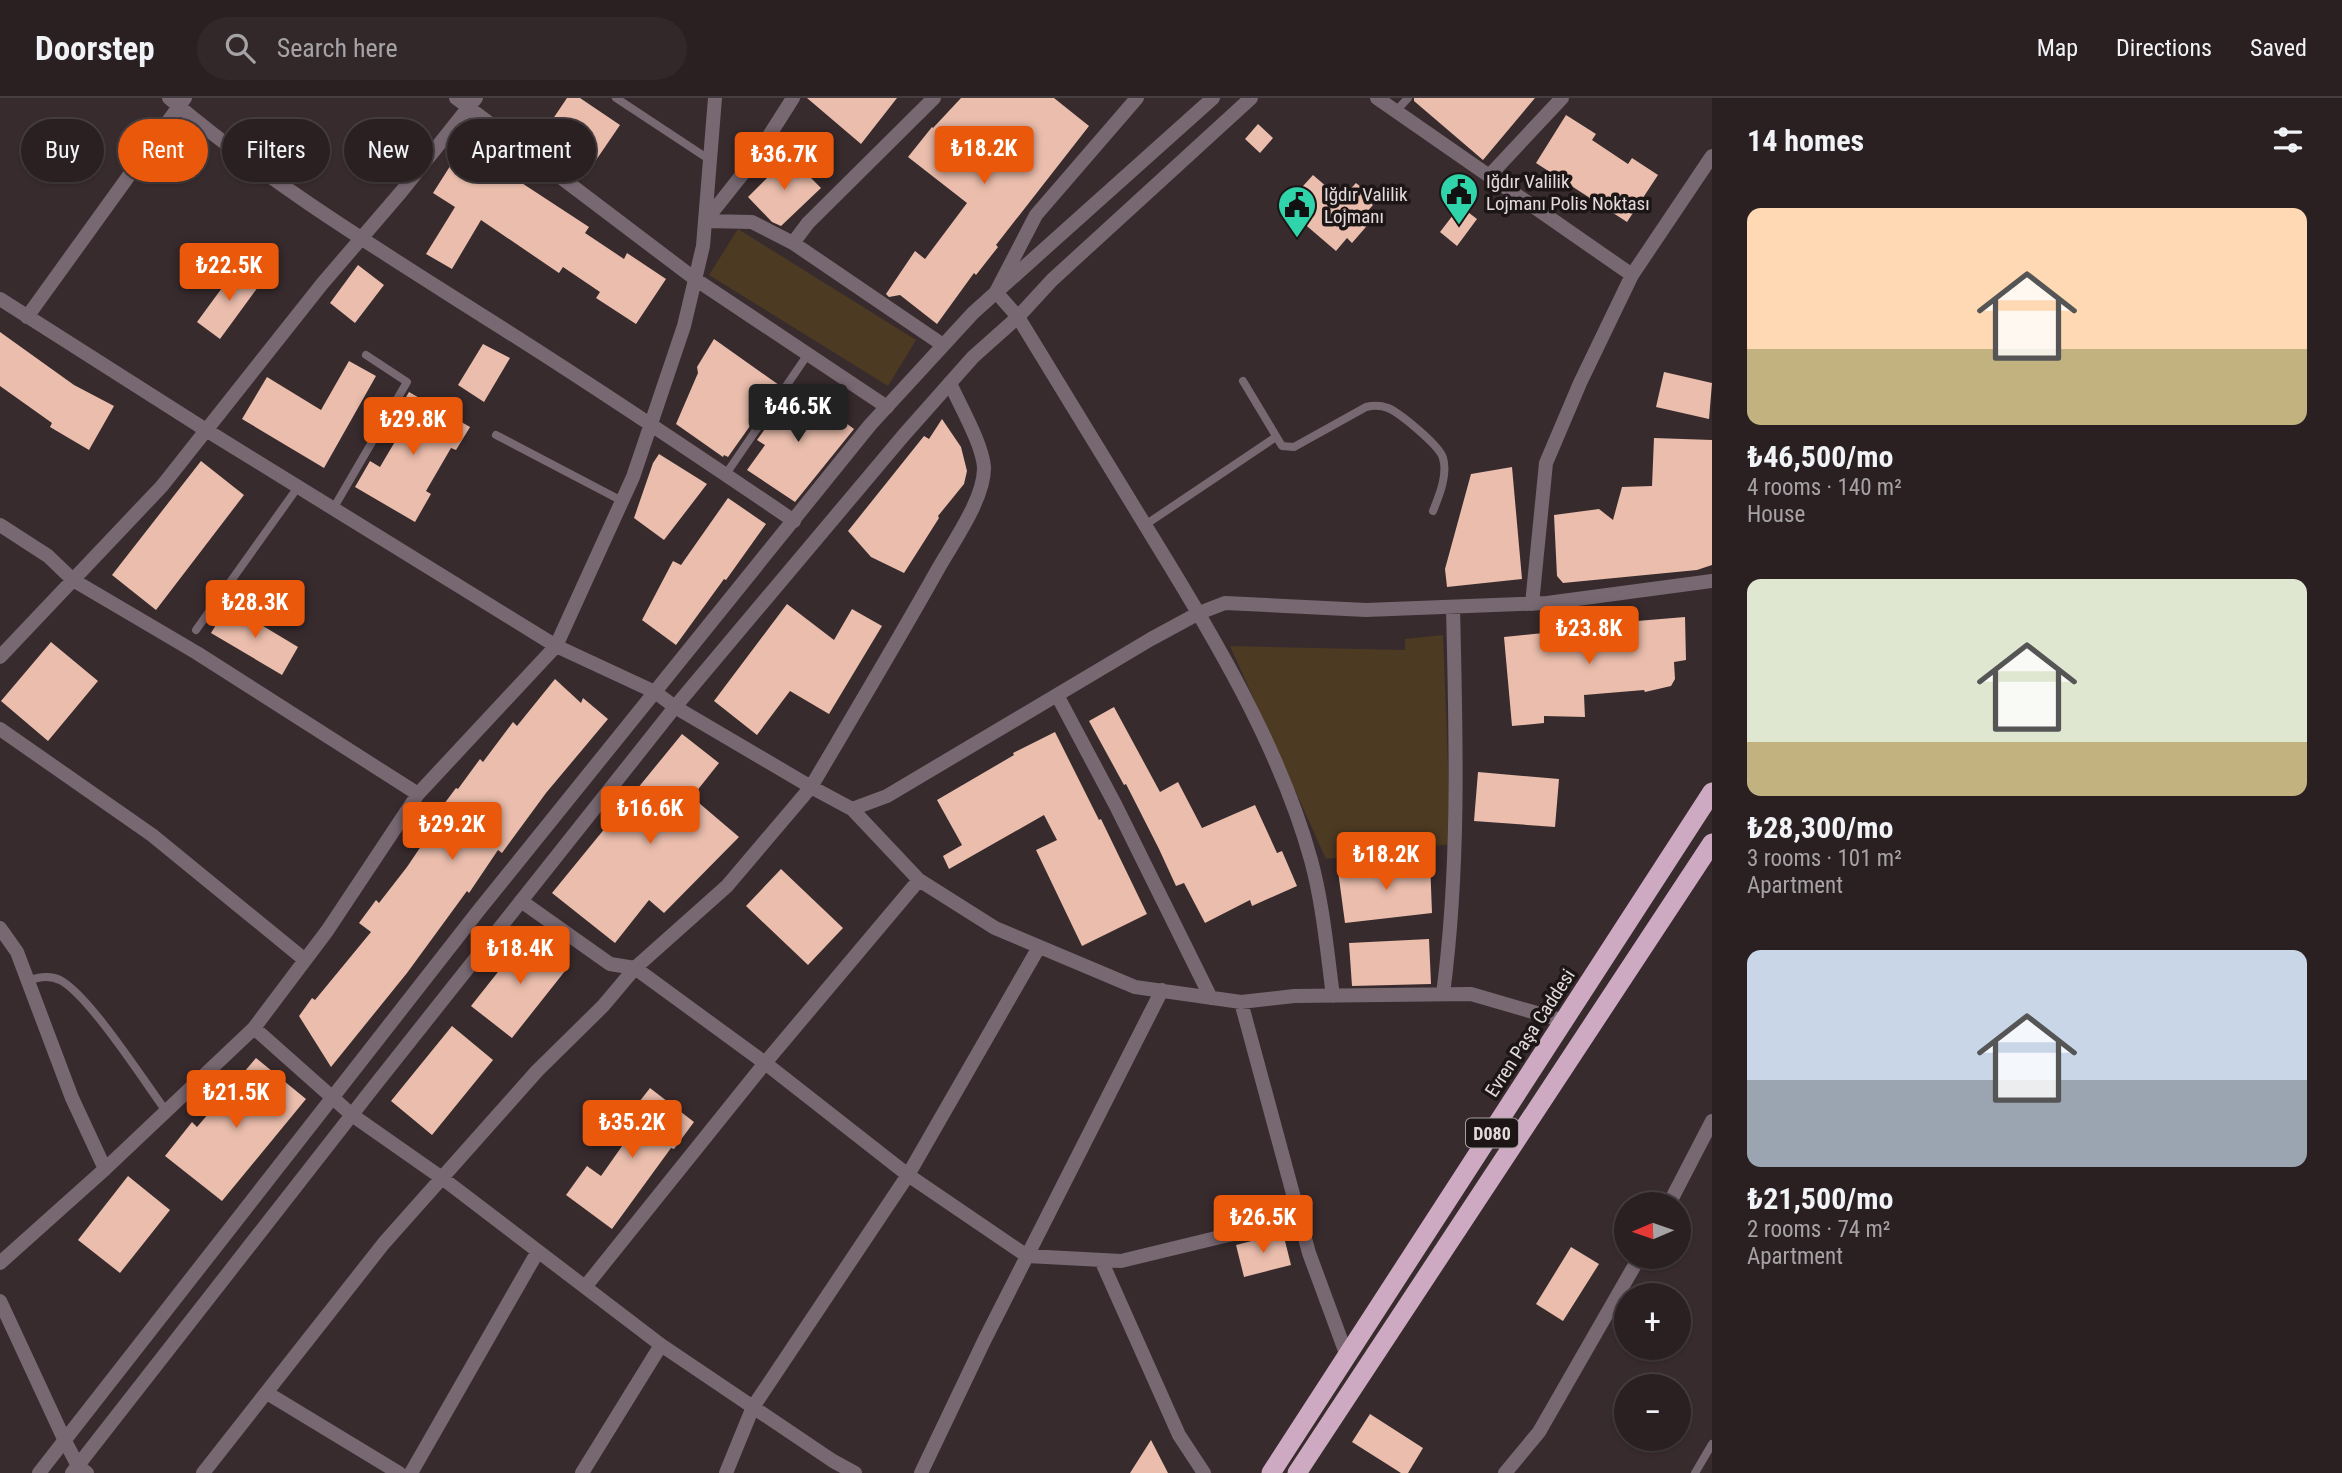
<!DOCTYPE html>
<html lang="en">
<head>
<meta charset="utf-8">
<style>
  body { margin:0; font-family:"Roboto Condensed",sans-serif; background:#32282a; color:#f1f3f6; height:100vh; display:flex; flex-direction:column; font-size:26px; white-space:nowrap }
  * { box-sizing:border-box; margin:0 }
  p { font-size:23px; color:#a5a3a5 }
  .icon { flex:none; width:38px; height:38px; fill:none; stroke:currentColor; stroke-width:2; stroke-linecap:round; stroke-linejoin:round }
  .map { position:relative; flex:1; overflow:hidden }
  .sheet { display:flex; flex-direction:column; background:#2a2022; width:630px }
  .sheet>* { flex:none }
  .hud { position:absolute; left:21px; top:21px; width:665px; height:63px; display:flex; gap:14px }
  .needle { width:46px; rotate:268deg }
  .fabs { position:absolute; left:1614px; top:1094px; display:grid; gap:14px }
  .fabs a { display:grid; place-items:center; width:77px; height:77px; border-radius:50%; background:#2a2022; box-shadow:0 2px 5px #0004,0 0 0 2px #463e40; font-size:35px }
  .price { position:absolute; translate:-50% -60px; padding:0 16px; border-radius:7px; background:#ea580c; color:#fff; font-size:23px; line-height:46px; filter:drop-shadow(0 2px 4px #0008) }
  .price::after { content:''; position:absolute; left:50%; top:42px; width:21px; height:16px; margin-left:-10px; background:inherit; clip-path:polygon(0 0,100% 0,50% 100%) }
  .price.selected { background:#222; color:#fff }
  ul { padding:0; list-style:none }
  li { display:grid; align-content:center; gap:14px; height:371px; padding:0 35px }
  li span { display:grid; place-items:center; height:217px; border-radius:14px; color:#555 }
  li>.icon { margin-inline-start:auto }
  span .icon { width:126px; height:126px; fill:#fffc; stroke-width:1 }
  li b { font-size:30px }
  h2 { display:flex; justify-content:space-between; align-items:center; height:84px; padding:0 35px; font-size:30px }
  .tag { padding:0 24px; border-radius:32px; background:#2a2022; box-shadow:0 2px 5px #0004,0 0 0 2px #463e40; font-size:24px; line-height:63px }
  .tag.selected { background:#ea580c; color:#fff }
  header { display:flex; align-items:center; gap:42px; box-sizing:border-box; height:98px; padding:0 35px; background:#2a2022; border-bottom:2px solid #463e40 }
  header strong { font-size:33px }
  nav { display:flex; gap:38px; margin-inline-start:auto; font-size:24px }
  .search { width:490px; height:63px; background:#32282a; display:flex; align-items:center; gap:18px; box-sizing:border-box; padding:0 24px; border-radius:38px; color:#a5a3a5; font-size:26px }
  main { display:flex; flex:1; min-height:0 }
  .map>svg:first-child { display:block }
  .green { fill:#4c3a22 }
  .building { fill:#eabdac }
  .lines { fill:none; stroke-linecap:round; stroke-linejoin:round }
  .service { stroke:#786872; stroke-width:8 }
  .minor { stroke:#786872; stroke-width:14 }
  .tertiary { stroke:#786872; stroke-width:14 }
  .trunk { stroke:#ceaac2; stroke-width:19 }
  .labels { text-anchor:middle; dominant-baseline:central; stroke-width:7; stroke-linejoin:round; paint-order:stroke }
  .shield { fill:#1c1616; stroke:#a79fa0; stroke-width:2 }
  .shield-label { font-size:18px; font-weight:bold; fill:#e3dadb }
  .poi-label { font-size:19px; fill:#e3dadb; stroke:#1c1616; text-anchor:start }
  .street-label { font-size:19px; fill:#e3dadb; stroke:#1c1616 }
</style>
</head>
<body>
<header>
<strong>Doorstep</strong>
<div class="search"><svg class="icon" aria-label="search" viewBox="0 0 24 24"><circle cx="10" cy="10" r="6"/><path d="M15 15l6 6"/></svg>Search here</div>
<nav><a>Map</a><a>Directions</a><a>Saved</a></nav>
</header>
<main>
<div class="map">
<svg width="1712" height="1375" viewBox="0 0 1712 1375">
  <rect width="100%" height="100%" fill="#382b2d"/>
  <!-- green -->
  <path class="green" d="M738 131 916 242 888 288 709 177Z
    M1443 537 1451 746 1326 761 1230 548 1405 552V541Z"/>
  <!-- building -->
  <path class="building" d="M567 0H580L620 27 590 71 542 37Z
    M807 0H897L861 46Z
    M961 0H1054L1089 28 996 147 998 149 976 177 974 175 937 226 900 197 889 199 886 196 915 153 925 161 967 105 908 59 932 29 933 30Z
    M1414 0H1535L1483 62 1414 3Z
    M1566 17 1596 36 1592 42 1628 66 1632 60 1658 77 1627 124 1536 65Z
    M1258 26 1273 40 1260 55 1245 41Z
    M466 43 494 61 491 65 589 129 585 135 624 161 627 155 666 181 636 226 596 200 600 194 563 169 559 175 481 122 452 171 426 156 455 109 433 95Z
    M789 58 821 90 781 128 772 124 748 99Z
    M1313 77 1341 101 1356 85 1367 94 1363 99 1373 107 1365 116 1372 122 1352 145 1347 140 1336 153 1294 117 1304 106 1294 98Z
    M1460 108 1477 121 1457 148 1440 134Z
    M358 167 384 187 355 225 330 205Z
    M238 168 261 185 220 241 197 224Z
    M0 234 74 287 114 308 89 352 50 329 52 325 0 288Z
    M714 241 779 287 728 359 724 357 723 359 676 326 698 275 697 269Z
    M483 246 510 260 484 304 458 287Z
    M349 263 376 278 324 370 242 321 267 279 321 312Z
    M1664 274 1712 285 1709 321 1656 309Z
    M796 288 854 331 795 404 747 372 765 347 757 342Z
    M409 294 470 329 456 352 451 350 426 393 431 396 415 424 355 389 370 363 380 369 403 330 392 323Z
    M942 321 961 349 967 373 964 386 938 418 939 420 904 475 871 459 848 433 924 338 929 341Z
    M1654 340 1712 342V467L1697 472 1563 485 1557 478 1554 417 1599 411 1613 422 1622 389 1652 388Z
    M659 356 707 386 664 442 634 420 653 365Z
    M201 363 244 397 156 512 112 477Z
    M1512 369 1522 481 1447 489 1445 471 1471 376Z
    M728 400 766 426 726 482 724 481 676 547 642 522 673 463 681 467Z
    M787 506 834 542 852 511 882 528 829 616 790 593 757 637 714 603Z
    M228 507 298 549 282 577 211 535Z
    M1685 519 1686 562 1674 564 1675 581 1671 588 1645 594 1644 592 1584 597 1585 619 1544 618V625L1512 628 1504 539 1553 534H1595L1594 530 1637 526V523Z
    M51 544 98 583 48 643 1 603Z
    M555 581 581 605 583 600 608 621 546 695 502 755 498 752 469 795 467 793 407 875 331 969 299 918 312 900 315 902 371 834 359 825 376 802 379 805 407 769 442 717 438 714 456 690 458 691 480 661 483 664 513 624 517 628Z
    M1114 609 1160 694 1178 684 1202 730 1255 707 1277 755 1282 753 1297 788 1252 808 1250 802 1205 825 1184 785 1176 788 1159 751 1126 686 1124 687 1089 623Z
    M1055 634 1099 722 1101 721 1147 816 1082 848 1036 752 1057 742 1044 717 949 771 943 758 962 747 937 702 1014 657 1013 655Z
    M682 636 719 665 692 699 739 739 664 815 649 802 615 845 552 795Z
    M1478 674 1559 681 1555 729 1474 723Z
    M1430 763 1432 815 1345 825 1338 773Z
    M781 771 843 830 808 867 746 808Z
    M528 836 569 868 512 940 471 908Z
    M1429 841 1431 886 1352 888 1349 845Z
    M452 928 493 962 432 1037 391 1003Z
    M256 960 306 1001 222 1103 165 1058 192 1024 197 1029Z
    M650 990 694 1024 674 1051 671 1050 612 1131 566 1097 587 1068 601 1078 639 1024 629 1017Z
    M128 1078 170 1112 120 1175 78 1142Z
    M1283 1135 1291 1167 1244 1179 1236 1147Z
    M1571 1149 1599 1166 1563 1223 1536 1206Z
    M1370 1316 1423 1350 1408 1375H1401L1352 1344Z
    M1151 1342 1168 1375H1130Z"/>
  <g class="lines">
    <!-- service -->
    <path class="service" d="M616 0 710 62
      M1396 13 1408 0
      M1243 283 1282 348 1294 349 1366 309C1374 307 1380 307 1388 310 1400 315 1440 348 1443 360 1448 377 1439 398 1433 413
      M496 337 622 403
      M726 376 808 256
      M333 411 407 284 366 257
      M1145 427 1276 339
      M196 532 298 389
      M28 883C38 879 49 877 60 882 89 897 144 983 166 1013
      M1695 1375 1712 1346"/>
    <!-- minor -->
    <path class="minor" d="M169 0C266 83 376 150 483 218 588 284 691 353 794 423
      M456 0 695 181 887 309
      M1137 0 1036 117 996 194 1018 219C1063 293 1108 367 1153 440 1214 539 1280 650 1311 762 1323 806 1327 853 1333 898
      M1377 0 1632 177
      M1489 78 1562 0
      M706 122 753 63 793 0
      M706 123 752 124 793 145 943 247
      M793 145 808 125 934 0
      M0 201 206 332 556 548 655 594 675 609 811 689C854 616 897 544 938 471 953 444 985 400 984 369 982 345 960 308 950 285
      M27 219 185 0
      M0 427 48 458 73 482 197 555 418 696
      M1532 506 1546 365 1580 285 1632 177 1712 58
      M0 559 162 388 322 186 401 94 476 0
      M1057 597 1116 708 1211 900
      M0 631 152 737 305 862
      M852 711 919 782 995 830 1135 889 1241 904 1294 898 1471 896 1564 923
      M521 803 610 866 635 870 765 965 908 1077 1027 1158 1121 1163 1299 1120
      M0 830 17 854 72 1000 105 1071
      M1443 896C1460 767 1456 638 1453 509
      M1241 904 1309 1155 1347 1258
      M254 930 352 1017 442 1080 661 1247 833 1363 855 1375
      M1669 1106 1712 1023
      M1101 1162 1179 1337 1204 1375
      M0 1165 105 1071 254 930 327 833 418 696 556 548 633 379 684 228 703 148 715 0
      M585 1189 765 965 919 782
      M0 1203 65 1343 78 1368 87 1375
      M267 1295 399 1375
      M203 1375 384 1145 537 973 603 908 635 870 727 788 811 689 852 711 887 698 1151 541 1199 515 1225 505 1366 512 1547 505 1712 483
      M411 1375 538 1153
      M582 1375 661 1247
      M726 1375 753 1309 908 1077 1039 849
      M921 1375 985 1241 1162 892
      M1505 1375 1539 1334 1640 1158"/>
    <!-- tertiary -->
    <path class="tertiary" d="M39 1375 479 812 870 327 973 215 1213 0
      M72 1375 372 991 675 609 903 338 973 259 1018 219 1052 182 1251 0"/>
    <!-- trunk -->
    <path class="trunk" d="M1271 1375 1712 694
      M1297 1375 1712 745"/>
  </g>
  <!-- icons -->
  <defs>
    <symbol id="civic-pin" viewBox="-11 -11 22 30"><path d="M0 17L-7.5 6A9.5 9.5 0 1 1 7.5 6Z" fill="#30d4aa" stroke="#1c1616"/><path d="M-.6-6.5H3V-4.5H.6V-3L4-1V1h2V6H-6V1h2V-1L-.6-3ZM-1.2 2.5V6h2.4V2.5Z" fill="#111"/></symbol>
  </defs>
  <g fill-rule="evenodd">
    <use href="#civic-pin" x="1437" y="72" width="44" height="60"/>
    <use href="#civic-pin" x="1275" y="85" width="44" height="60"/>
  </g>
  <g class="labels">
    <!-- shield labels -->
    <rect class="shield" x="1466" y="1020.5" width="52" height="29" rx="5"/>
    <g class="shield-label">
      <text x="1492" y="1035">D080</text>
    </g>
    <!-- poi labels -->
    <g class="poi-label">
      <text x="1486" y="83">Iğdır Valilik<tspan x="1486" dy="22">Lojmanı Polis Noktası</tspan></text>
      <text x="1324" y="96">Iğdır Valilik<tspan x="1324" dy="22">Lojmanı</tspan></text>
    </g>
    <!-- street labels -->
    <g class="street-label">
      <text transform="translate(1530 935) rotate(-57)">Evren Paşa Caddesi</text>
    </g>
  </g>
</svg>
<div class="fabs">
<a><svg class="needle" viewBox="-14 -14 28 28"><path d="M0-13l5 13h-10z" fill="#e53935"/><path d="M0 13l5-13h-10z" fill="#a5a3a5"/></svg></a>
<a>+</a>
<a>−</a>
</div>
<b class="price" style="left:984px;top:88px">₺18.2K</b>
<b class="price" style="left:784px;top:94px">₺36.7K</b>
<b class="price" style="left:229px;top:205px">₺22.5K</b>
<b class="price selected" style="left:798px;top:346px">₺46.5K</b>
<b class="price" style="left:413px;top:359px">₺29.8K</b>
<b class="price" style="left:255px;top:542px">₺28.3K</b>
<b class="price" style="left:1589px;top:568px">₺23.8K</b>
<b class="price" style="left:650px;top:748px">₺16.6K</b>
<b class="price" style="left:452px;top:764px">₺29.2K</b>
<b class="price" style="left:1386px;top:794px">₺18.2K</b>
<b class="price" style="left:520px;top:888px">₺18.4K</b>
<b class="price" style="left:236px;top:1032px">₺21.5K</b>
<b class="price" style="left:632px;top:1062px">₺35.2K</b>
<b class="price" style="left:1263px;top:1157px">₺26.5K</b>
<div class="hud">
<a class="tag">Buy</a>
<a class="tag selected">Rent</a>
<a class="tag">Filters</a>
<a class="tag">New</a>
<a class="tag">Apartment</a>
</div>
</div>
<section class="sheet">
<h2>14 homes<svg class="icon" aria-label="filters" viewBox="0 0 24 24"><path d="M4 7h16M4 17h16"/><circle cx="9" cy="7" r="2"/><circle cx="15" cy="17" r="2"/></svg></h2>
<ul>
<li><span style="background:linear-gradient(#ffd9b3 65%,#c2b280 0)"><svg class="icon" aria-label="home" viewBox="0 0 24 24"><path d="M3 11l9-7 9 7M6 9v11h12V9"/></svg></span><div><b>₺46,500/mo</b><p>4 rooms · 140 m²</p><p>House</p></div></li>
<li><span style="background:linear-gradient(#dfe7d0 75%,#c2b280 0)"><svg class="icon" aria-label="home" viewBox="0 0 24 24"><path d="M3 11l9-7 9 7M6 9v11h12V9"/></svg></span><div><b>₺28,300/mo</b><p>3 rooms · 101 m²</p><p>Apartment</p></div></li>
<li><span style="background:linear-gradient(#c9d6e8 60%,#9aa5b1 0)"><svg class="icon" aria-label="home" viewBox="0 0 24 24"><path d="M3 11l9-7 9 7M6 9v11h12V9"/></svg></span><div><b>₺21,500/mo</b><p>2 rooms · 74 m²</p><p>Apartment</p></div></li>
</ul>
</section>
</main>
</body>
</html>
